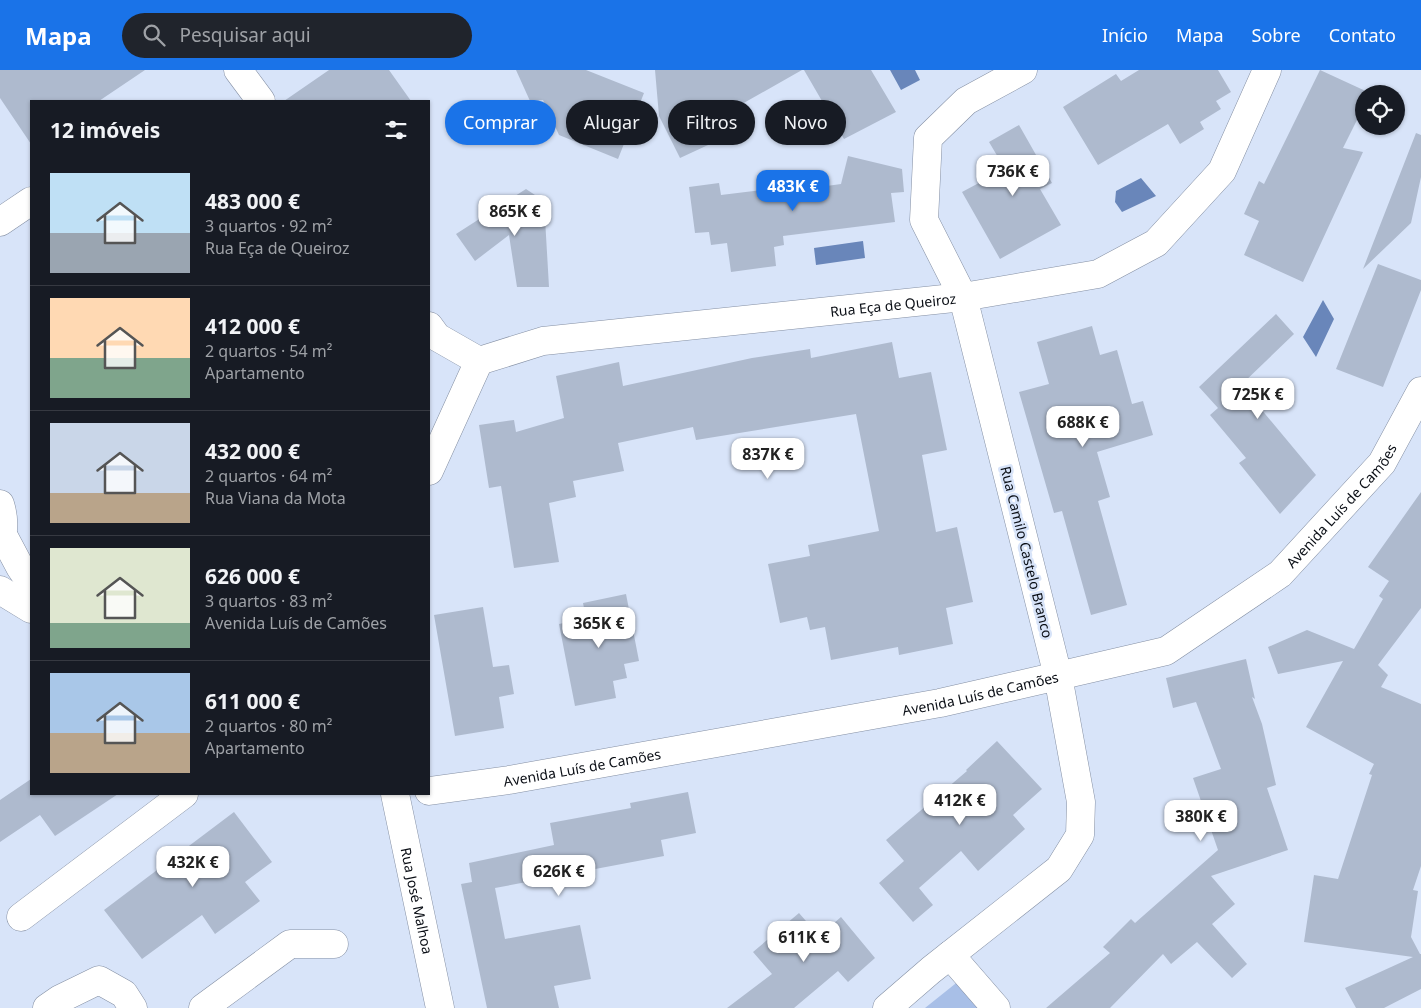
<!DOCTYPE html>
<html lang="pt">
<head>
<meta charset="utf-8">
<style>
  body { margin:0; font-family:"Noto Sans",sans-serif; background:#20242c; color:#f1f3f6; height:100vh; display:flex; flex-direction:column; font-size:19px; white-space:nowrap }
  * { box-sizing:border-box; margin:0 }
  p { font-size:16px; color:#9ea1a6 }
  .icon { flex:none; width:28px; height:28px; fill:none; stroke:currentColor; stroke-width:2; stroke-linecap:round; stroke-linejoin:round }
  .map { position:relative; flex:1; overflow:hidden }
  .sheet { position:absolute; left:30px; top:30px; width:400px; height:695px; display:flex; flex-direction:column; background:#171b24; border-radius:0px; box-shadow:0 1px 4px #0004 }
  .sheet>* { flex:none }
  .guide { position:absolute; left:445px; top:30px; width:475px; height:45px; display:flex; gap:10px }
  .controls { position:absolute; left:1355px; top:15px; display:grid; gap:10px }
  .controls a { display:grid; place-items:center; width:50px; height:50px; border-radius:50%; background:#171b24; box-shadow:0 1px 4px #0004; font-size:25px }
  .price { position:absolute; translate:-50% -42px; padding:0 11px; border-radius:10px; background:#fff; color:#222; font-size:16px; line-height:32px; filter:drop-shadow(0 1px 2px #0008) }
  .price::after { content:''; position:absolute; left:50%; top:30px; width:15px; height:11px; margin-left:-8px; background:inherit; clip-path:polygon(0 0,100% 0,50% 100%) }
  .price.active { background:#1a73e8; color:#fff }
  ul { padding:0; list-style:none }
  li { display:flex; align-items:center; gap:15px; height:125px; padding:0 20px }
  li+li { border-top:1px solid #363941 }
  li span { display:grid; place-items:center; flex:none; width:140px; height:100px; border-radius:0px; color:#555 }
  li>.icon { margin-inline-start:auto }
  span .icon { width:60px; height:60px; fill:#fffc; stroke-width:1 }
  li b { font-size:21px }
  h2 { display:flex; justify-content:space-between; align-items:center; height:60px; padding:0 20px; font-size:21px }
  .chip { padding:0 18px; border-radius:22px; background:#171b24; box-shadow:0 1px 4px #0004; font-size:18px; line-height:45px }
  .chip.active { background:#1a73e8; color:#fff }
  header { display:flex; align-items:center; gap:30px; box-sizing:border-box; height:70px; padding:0 25px; background:#1a73e8; color:#fff }
  header strong { font-size:24px }
  nav { display:flex; gap:28px; margin-inline-start:auto; font-size:18px }
  .search { width:350px; height:45px; background:#20242c; display:flex; align-items:center; gap:12px; box-sizing:border-box; padding:0 18px; border-radius:28px; color:#9ea1a6; font-size:19px }
  .map>svg:first-child { display:block }
  .green { fill:#a8bfe7 }
  .water { fill:#6986ba }
  .building { fill:#aebace }
  .lines { fill:none; stroke-linecap:round; stroke-linejoin:round }
  .minor-casing { stroke:#848fa3; stroke-width:29 }
  .minor { stroke:#fff; stroke-width:28 }
  .labels { text-anchor:middle; dominant-baseline:central; stroke-width:5; stroke-linejoin:round; paint-order:stroke }
  .street-label { font-size:14px; fill:#0a0e15; stroke:#d8e4f9 }
</style>
</head>
<body>
<header>
<strong>Mapa</strong>
<div class="search"><svg class="icon" aria-label="search" viewBox="0 0 24 24"><circle cx="10" cy="10" r="6"/><path d="M15 15l6 6"/></svg>Pesquisar aqui</div>
<nav><a>Início</a><a>Mapa</a><a>Sobre</a><a>Contato</a></nav>
</header>
<div class="map">
<svg width="1421" height="938" viewBox="0 0 1421 938">
  <rect width="100%" height="100%" fill="#d8e4f9"/>
  <!-- green -->
  <path class="green" d="M960 910 983 938H925Z"/>
  <!-- water -->
  <path class="water" d="M890 0H915L920 10 901 20Z
    M1141 108 1156 126 1122 142 1115 132 1116 121Z
    M863 171 865 188 816 195 814 178Z
    M1323 230 1334 249 1316 287 1303 267Z"/>
  <!-- building -->
  <path class="building" d="M0 0H145L99 31H31V74L0 28Z
    M329 0H389L411 31H284Z
    M516 0H586L644 23 618 89 559 65 543 30 530 31Z
    M655 0H802L712 51 721 69 680 88 659 46Z
    M804 0H871L896 42 844 69Z
    M1139 0H1218L1231 22 1216 31 1221 39 1200 52 1204 59 1180 74 1168 54 1098 95 1063 37 1116 4 1121 11Z
    M1320 0 1370 23 1364 24V36L1343 78 1363 82 1303 212 1244 185 1259 151 1244 144 1259 111 1264 114Z
    M1019 55 1052 113 1040 119 1061 155 1000 189 962 122 1005 99 989 72Z
    M1416 63 1421 65V107L1411 153 1363 199Z
    M848 86 902 99 904 122 891 123 895 152 783 166 784 175 774 177 776 196 731 202 727 173 711 175 709 162 695 163 689 117 719 113 721 125 777 118V123L841 114Z
    M526 119 544 131 549 217H517L509 165 475 191 456 164Z
    M1378 194 1421 210V220L1383 317 1336 299Z
    M1276 244 1294 264 1241 315 1316 405 1280 444 1239 393 1246 388 1210 345 1218 338 1199 317Z
    M1092 256 1100 285 1117 280 1132 334 1143 331 1153 365 1097 382 1110 427 1098 431 1127 535 1091 545 1062 441 1054 443 1019 322 1049 314 1037 272Z
    M892 272 899 308 931 302 947 380 922 385 936 462 957 457 973 532 946 538 953 574 899 585 898 577 831 590 825 557 810 560 807 547 780 553 768 494 810 486 808 475 879 461 856 344 696 370 693 357 618 373 624 401 573 411 576 427 549 433 559 492 514 498 501 416 489 418 479 355 514 350 516 362 564 348 556 306 619 292 623 316 752 288 810 279 811 288Z
    M1421 422V538L1378 595 1388 605 1381 617 1421 634V796L1413 820 1418 821 1411 867 1420 884H1421V919L1384 938H1356L1345 918 1413 887 1304 872 1314 805 1338 809 1372 705 1369 704 1374 694 1306 657 1343 591 1278 604 1268 577 1307 560 1354 579 1383 529 1379 526 1389 511 1368 497Z
    M626 524 639 591 624 594 627 608 613 611 616 628 575 636 559 554 586 548 583 533Z
    M483 537 493 597 509 595 514 624 499 627 504 658 455 666 434 545Z
    M1246 589 1255 629 1252 627 1262 654 1276 715 1267 718 1288 780 1211 806 1235 834 1212 854 1247 894 1232 908 1197 872 1171 894 1163 884 1110 938H1046L1110 883 1103 877 1131 849 1135 853 1218 780 1193 708 1221 699 1196 632 1173 638 1166 608Z
    M997 671 1042 719 1013 745 1025 759 978 801 961 781 919 818 933 835 913 852 879 813 904 791 886 770 967 701 966 700Z
    M31 709V724H118L55 766 40 745 0 772V730Z
    M688 722 696 763 661 770 664 786 495 818 505 869 580 855 591 909 554 916 559 938H487L461 814 472 812 469 793 554 775 550 753 631 738 630 733Z
    M234 742 272 792 245 812 260 831 215 864 202 845 142 889 104 840Z
    M799 843 819 866 841 847 875 888 848 912 838 901 794 938H727L772 904 753 882Z"/>
  <g class="lines">
    <defs>
      <g id="minor">
        <path d="M238 0 261 31"/>
        <path d="M0 152 31 131"/>
        <path id="s1" d="M429 256 437 267 479 291 543 271 963 227 1098 204 1156 173 1222 101 1267 0"/>
        <path d="M429 401 479 291"/>
        <path d="M0 434C4 447 5 459 0 471"/>
        <path d="M3 465 20 497 31 513"/>
        <path d="M0 520 31 539"/>
        <path id="s2" d="M429 721 509 710 940 633 1166 581 1280 504 1382 393 1421 321"/>
        <path id="s3" d="M395 724 440 938"/>
        <path d="M21 847 184 724"/>
        <path d="M950 885 996 938"/>
        <path d="M47 938 60 929 99 910 124 924 133 938"/>
        <path d="M203 938 290 874H334"/>
        <path d="M887 938 931 900 1059 799 1080 765 1081 732 1058 606 963 227 924 150 928 68 966 31 1023 0"/>
      </g>
    </defs>
    <!-- minor casing -->
    <use href="#minor" class="minor-casing"/>
    <!-- minor -->
    <use href="#minor" class="minor"/>
  </g>
  <g class="labels">
    <!-- street labels -->
    <g class="street-label">
      <text stroke="none"><textPath href="#s1" startOffset="481">Rua Eça de Queiroz</textPath></text>
      <text stroke="none"><textPath href="#s2" startOffset="980">Avenida Luís de Camões</textPath></text>
      <text transform="translate(1027 482) rotate(76)">Rua Camilo Castelo Branco</text>
      <text stroke="none"><textPath href="#s2" startOffset="560">Avenida Luís de Camões</textPath></text>
      <text stroke="none"><textPath href="#s2" startOffset="155">Avenida Luís de Camões</textPath></text>
      <text stroke="none"><textPath href="#s3" startOffset="109">Rua José Malhoa</textPath></text>
    </g>
  </g>
</svg>
<div class="controls">
<a><svg class="icon" aria-label="locate" viewBox="0 0 24 24"><circle cx="12" cy="12" r="6"/><path d="M12 2v4M12 18v4M2 12h4M18 12h4"/></svg></a>
</div>
<b class="price" style="left:1013px;top:127px">736K €</b>
<b class="price active" style="left:793px;top:142px">483K €</b>
<b class="price" style="left:515px;top:167px">865K €</b>
<b class="price" style="left:1258px;top:350px">725K €</b>
<b class="price" style="left:1083px;top:378px">688K €</b>
<b class="price" style="left:768px;top:410px">837K €</b>
<b class="price" style="left:599px;top:579px">365K €</b>
<b class="price" style="left:960px;top:756px">412K €</b>
<b class="price" style="left:1201px;top:772px">380K €</b>
<b class="price" style="left:193px;top:818px">432K €</b>
<b class="price" style="left:559px;top:827px">626K €</b>
<b class="price" style="left:804px;top:893px">611K €</b>
<div class="guide">
<a class="chip active">Comprar</a>
<a class="chip">Alugar</a>
<a class="chip">Filtros</a>
<a class="chip">Novo</a>
</div>
<section class="sheet">
<h2>12 imóveis<svg class="icon" aria-label="filters" viewBox="0 0 24 24"><path d="M4 7h16M4 17h16"/><circle cx="9" cy="7" r="2"/><circle cx="15" cy="17" r="2"/></svg></h2>
<ul>
<li><span style="background:linear-gradient(#bfe0f5 60%,#9aa5b1 0)"><svg class="icon" aria-label="home" viewBox="0 0 24 24"><path d="M3 11l9-7 9 7M6 9v11h12V9"/></svg></span><div><b>483 000 €</b><p>3 quartos · 92 m²</p><p>Rua Eça de Queiroz</p></div></li>
<li><span style="background:linear-gradient(#ffd9b3 60%,#7fa58c 0)"><svg class="icon" aria-label="home" viewBox="0 0 24 24"><path d="M3 11l9-7 9 7M6 9v11h12V9"/></svg></span><div><b>412 000 €</b><p>2 quartos · 54 m²</p><p>Apartamento</p></div></li>
<li><span style="background:linear-gradient(#c9d6e8 70%,#b9a48a 0)"><svg class="icon" aria-label="home" viewBox="0 0 24 24"><path d="M3 11l9-7 9 7M6 9v11h12V9"/></svg></span><div><b>432 000 €</b><p>2 quartos · 64 m²</p><p>Rua Viana da Mota</p></div></li>
<li><span style="background:linear-gradient(#dfe7d0 75%,#7fa58c 0)"><svg class="icon" aria-label="home" viewBox="0 0 24 24"><path d="M3 11l9-7 9 7M6 9v11h12V9"/></svg></span><div><b>626 000 €</b><p>3 quartos · 83 m²</p><p>Avenida Luís de Camões</p></div></li>
<li><span style="background:linear-gradient(#a9c7e8 60%,#b9a48a 0)"><svg class="icon" aria-label="home" viewBox="0 0 24 24"><path d="M3 11l9-7 9 7M6 9v11h12V9"/></svg></span><div><b>611 000 €</b><p>2 quartos · 80 m²</p><p>Apartamento</p></div></li>
</ul>
</section>
</div>
</body>
</html>
